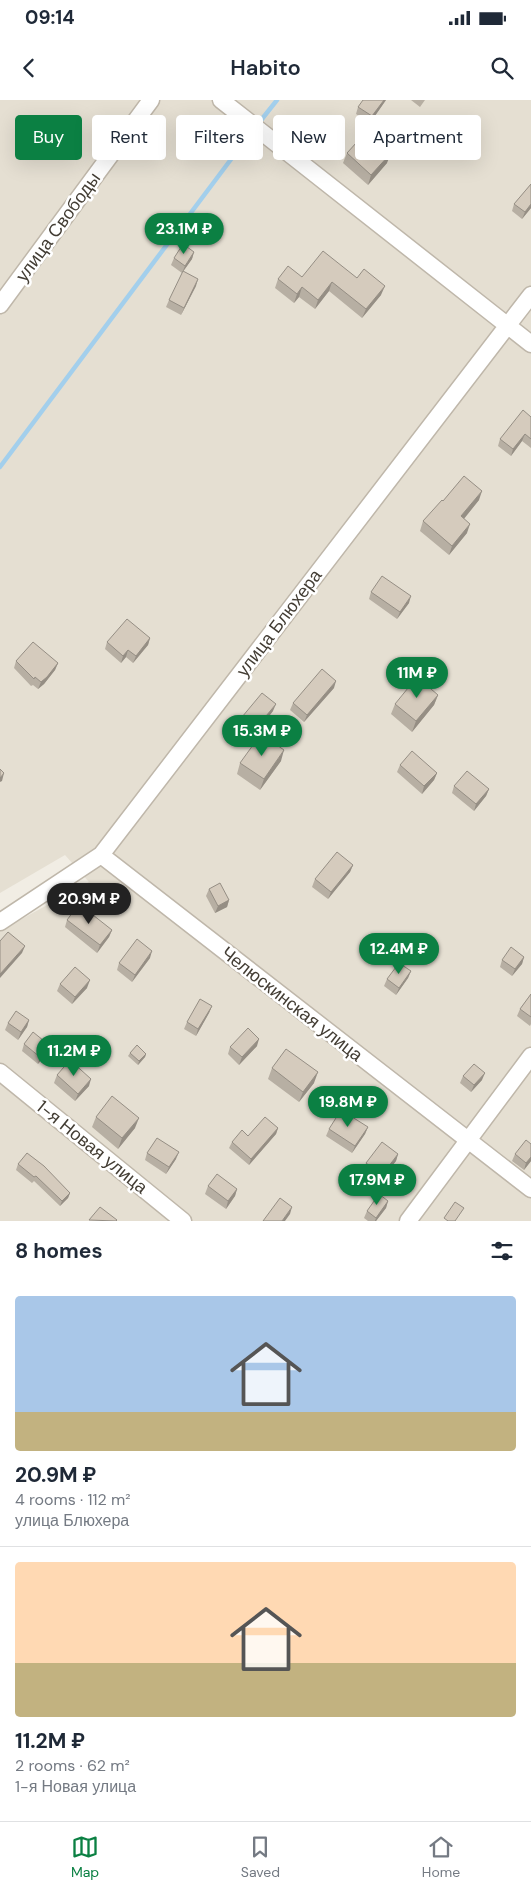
<!DOCTYPE html>
<html lang="en">
<head>
<meta charset="utf-8">
<style>
  body { margin:0; font-family:"DM Sans",sans-serif; background:#f6f6f7; color:#1f2937; height:100vh; display:flex; flex-direction:column; font-size:19px; white-space:nowrap }
  * { box-sizing:border-box; margin:0 }
  p { font-size:16px; color:#747a83 }
  .icon { flex:none; width:28px; height:28px; fill:none; stroke:currentColor; stroke-width:2; stroke-linecap:round; stroke-linejoin:round }
  .map { position:relative; height:1121px; overflow:hidden }
  .drawer { display:flex; flex-direction:column; background:#fff; flex:1 }
  .drawer>* { flex:none }
  .banner { position:absolute; left:15px; top:15px; width:501px; height:45px; display:flex; gap:10px }
  .price { position:absolute; translate:-50% -42px; padding:0 11px; border-radius:18px; background:#0b8043; color:#fff; font-size:16px; line-height:32px; filter:drop-shadow(0 1px 2px #0008) }
  .price::after { content:''; position:absolute; left:50%; top:30px; width:15px; height:11px; margin-left:-8px; background:inherit; clip-path:polygon(0 0,100% 0,50% 100%) }
  .price.selected { background:#222; color:#fff }
  ul { padding:0; list-style:none }
  li { display:grid; align-content:center; gap:10px; height:265px; padding:0 15px }
  li+li { border-top:1px solid #e0e1e3 }
  li span { display:grid; place-items:center; height:155px; border-radius:5px; color:#555 }
  li>.icon { margin-inline-start:auto }
  span .icon { width:90px; height:90px; fill:#fffc; stroke-width:1 }
  li b { font-size:21px }
  h2 { display:flex; justify-content:space-between; align-items:center; height:60px; padding:0 15px; font-size:21px }
  .chip { padding:0 18px; border-radius:5px; background:#fff; box-shadow:0 5px 20px #0002; font-size:18px; line-height:45px }
  .chip.selected { background:#0b8043; color:#fff }
  .status { display:flex; justify-content:space-between; align-items:center; height:35px; padding:0 25px; background:#fff; direction:ltr }
  .status svg { height:14px; fill:currentColor }
  header { display:flex; justify-content:space-between; align-items:center; height:65px; padding:0 15px; background:#fff; font-size:22px; font-weight:600 }
  .tab-bar { display:flex; justify-content:space-around; align-items:center; height:70px; border-top:1px solid #e0e1e3; background:#fff; font-size:14px; color:#747a83 }
  .tab-bar a { display:grid; justify-items:center; gap:2px }
  .tab-bar .selected { color:#0b8043 }
  .map>svg:first-child { display:block }
  .residential { fill:#e5dfd2 }
  .lines { fill:none; stroke-linecap:round; stroke-linejoin:round }
  .stream { stroke:#a3cfec; stroke-width:4.5 }
  .minor-casing { stroke:#bfb7aa; stroke-width:19 }
  .minor { stroke:#fff; stroke-width:16 }
  .wall { fill:#b7afa3 }
  .shaded-wall { fill:#958e84 }
  .building { fill:#d5cbbd; stroke:#958e84 }
  .labels { text-anchor:middle; dominant-baseline:central; stroke-width:5; stroke-linejoin:round; paint-order:stroke }
  .street-label { font-size:18px; fill:#433d34; stroke:#fff }
</style>
</head>
<body>
<div class="status"><b>09:14</b><svg viewBox="0 0 49 12"><path d="M0 12V9h3v3zM5 12V6h3v6zM10 12V3h3v9zM15 12V0h3v12zM26 1h20v11H26zM47 4h2v5h-2z"/></svg></div>
<header><svg class="icon" aria-label="back" viewBox="0 0 24 24"><path d="M15 5l-7 7 7 7"/></svg>Habito<svg class="icon" aria-label="search" viewBox="0 0 24 24"><circle cx="10" cy="10" r="6"/><path d="M15 15l6 6"/></svg></header>
<div class="map">
<svg width="531" height="1121" viewBox="0 0 531 1121">
  <rect width="100%" height="100%" fill="#f1ede4"/>
  <!-- residential -->
  <path class="residential" d="M0 0H531V1121H0V831L89 782 65 755 0 793Z"/>
  <g class="lines">
    <!-- stream -->
    <path class="stream" d="M258 24 277 0
      M0 367 253 30"/>
    <defs>
      <path id="minor" d="M221 0 531 244
        M0 205 151 0
        M101 755 531 1089
        M0 822 101 755 531 195
        M0 972 183 1121
        M408 1121 531 956"/>
    </defs>
    <!-- minor casing -->
    <use href="#minor" class="minor-casing"/>
    <!-- minor -->
    <use href="#minor" class="minor"/>
  </g>
  <!-- wall -->
  <path class="wall" d="M386 0 370 23 356 14 358 7Z
    M411 0H425L420 7Z
    M347 53 387 63 368 85 343 63Z
    M531 84V108L522 119 512 111 514 104Z
    M194 152 192 159 182 173 171 165 174 158Z
    M302 177 357 178 381 195 362 218 329 191 315 209 299 197 294 203 275 188 278 179Z
    M196 186 181 215 166 207 169 200Z
    M531 317V348L522 341 511 356 498 346 500 339Z
    M479 400 464 419 467 433 449 455 420 431 423 421 443 401Z
    M371 492 409 503 397 519 369 499Z
    M150 538 148 545 133 563 126 557 121 563 105 549 107 542Z
    M16 561 58 563 55 570 44 584 38 589 33 585 31 586 14 568Z
    M334 588 304 622 290 610 293 603Z
    M438 595 434 605 412 632 391 614 395 604Z
    M273 611 254 635 240 624 242 617Z
    M281 661 260 690 237 674 240 663Z
    M400 665 437 673 434 680 422 694 397 672Z
    M454 686 489 689 486 696 474 711 452 693Z
    M353 765 350 772 328 799 312 787 315 779Z
    M209 789 229 800 227 807 215 813 206 796Z
    M67 820 112 830 109 837 97 853 65 827Z
    M524 857 522 864 512 876 500 867 502 860Z
    M150 858 132 882 117 870 119 863Z
    M411 871 408 878 396 895 384 886 387 879Z
    M60 884 87 888 72 904 57 891Z
    M531 894V924L530 926 517 916 520 909Z
    M212 906 209 913 196 936 184 929 187 922Z
    M29 920 27 927 18 940 5 930 8 923Z
    M24 944 47 952 38 964 22 951Z
    M257 946 239 965 228 954 230 947Z
    M130 953 146 954 145 957 138 965 128 956Z
    M272 968 314 983 299 1002 268 979Z
    M57 975 89 986 75 1001 54 983Z
    M463 976 482 980 471 992 460 983Z
    M96 1017 135 1028 118 1049 92 1027Z
    M368 1027 365 1034 352 1053 326 1036 329 1029Z
    M278 1028 276 1034 249 1065 229 1048 232 1042 248 1036Z
    M531 1044V1061L524 1070 512 1061 515 1054Z
    M147 1053 176 1059 166 1074 145 1060Z
    M398 1054 396 1061 379 1082 363 1070 366 1063Z
    M18 1064 70 1093 68 1098 60 1106 34 1081 32 1083 16 1070Z
    M208 1086 237 1089 235 1096 226 1109 205 1094Z
    M388 1101 386 1108 376 1121H368L364 1118 367 1111Z"/>
  <!-- shaded-wall -->
  <path class="shaded-wall" d="M384 0H386L370 23 372 16Z
    M391 53 387 63 368 85 371 75Z
    M531 104V108L522 119 525 112Z
    M194 152 192 159 182 173 185 166Z
    M198 179 196 186 181 215 184 208Z
    M332 182 329 191 315 209 318 200Z
    M385 186 381 195 362 218 366 209Z
    M302 187 299 197 294 203 297 194Z
    M525 334 522 341 511 356 513 349Z
    M482 391 479 400 458 426 461 416Z
    M470 424 467 433 449 455 452 446Z
    M411 496 409 503 397 519 400 512Z
    M150 538 148 545 133 563 136 556Z
    M128 550 126 557 121 563 123 556Z
    M58 563 55 570 44 584 38 589 41 582Z
    M336 581 334 588 304 622 307 615Z
    M438 595 434 605 412 632 416 621Z
    M276 604 273 611 254 635 256 628Z
    M284 650 281 661 260 690 264 679Z
    M4 673 2 681 0 682V678Z
    M437 673 434 680 422 694 424 686Z
    M489 689 486 696 474 711 476 704Z
    M353 765 350 772 328 799 331 792Z
    M229 800 227 807 215 813 218 806Z
    M112 830 109 837 97 853 100 845Z
    M25 846 22 853 0 878V874Z
    M152 851 150 858 132 882 135 875Z
    M524 857 522 864 512 876 515 869Z
    M411 871 408 878 396 895 399 888Z
    M90 880 87 888 72 904 75 897Z
    M212 906 209 913 196 936 198 929Z
    M29 920 27 927 18 940 21 932Z
    M259 939 257 946 239 965 242 957Z
    M49 945 47 952 38 964 40 957Z
    M146 954 145 957 138 965 139 961Z
    M318 972 314 983 299 1002 303 992Z
    M485 973 482 980 471 992 474 985Z
    M91 979 89 986 75 1001 78 994Z
    M139 1018 135 1028 118 1049 122 1038Z
    M368 1027 365 1034 352 1053 355 1046Z
    M278 1028 276 1034 249 1065 251 1059Z
    M179 1052 176 1059 166 1074 169 1067Z
    M398 1054 396 1061 379 1082 382 1075Z
    M531 1057V1061L524 1070 526 1063Z
    M237 1089 235 1096 226 1109 228 1101Z
    M70 1093 68 1098 60 1106 62 1101Z
    M388 1101 386 1108 376 1121H375L376 1118Z
    M292 1107 290 1114 285 1121H282Z"/>
  <!-- building -->
  <path class="building" d="M363 0H384L372 16 358 7Z
    M367 31 391 53 371 75 347 53Z
    M531 84V104L525 112 514 104Z
    M183 144 194 152 185 166 174 158Z
    M323 151 357 178 364 169 385 186 366 209 332 182 318 200 302 187 297 194 278 179 288 166 302 177Z
    M183 171 198 179 184 208 169 200Z
    M523 310 531 317V339L525 334 513 349 500 339Z
    M464 376 482 391 461 416 470 424 452 446 423 421 442 400 443 401Z
    M382 476 411 496 400 512 371 492Z
    M127 519 150 538 136 556 128 550 123 556 107 542Z
    M33 542 58 563 47 577 41 582 35 577 34 579 16 561Z
    M322 569 336 581 307 615 293 603Z
    M417 577 438 595 416 621 395 604Z
    M262 593 276 604 256 628 242 617Z
    M261 634 284 650 264 679 240 663Z
    M412 651 437 673 424 686 400 665Z
    M0 669 4 673 0 678Z
    M467 671 489 689 476 704 454 686Z
    M337 752 353 765 331 792 315 779Z
    M220 783 229 800 218 806 209 789Z
    M79 804 112 830 100 845 67 820Z
    M8 832 25 846 0 874V841Z
    M137 839 152 851 135 875 119 863Z
    M511 847 524 857 515 869 502 860Z
    M399 863 411 871 399 888 387 879Z
    M75 867 90 880 75 897 60 884Z
    M531 894V917L520 909Z
    M200 899 212 906 198 929 187 922Z
    M16 911 29 920 21 932 8 923Z
    M248 928 259 939 242 957 230 947Z
    M33 932 49 945 40 957 24 944Z
    M137 945 146 954 139 961 130 953Z
    M286 949 318 972 303 992 272 968Z
    M70 960 91 979 78 994 57 975Z
    M474 964 485 973 474 985 463 976Z
    M112 996 139 1018 122 1038 96 1017Z
    M341 1010 368 1027 355 1046 329 1029Z
    M265 1017 278 1028 251 1059 232 1042 242 1030 248 1036Z
    M157 1038 179 1052 169 1067 147 1053Z
    M526 1040 531 1044V1057L526 1063 515 1054Z
    M382 1042 398 1054 382 1075 366 1063Z
    M27 1053 44 1066 70 1093 62 1101 36 1076 34 1077 18 1064Z
    M217 1074 237 1089 228 1101 208 1086Z
    M379 1094 388 1101 376 1118 367 1111Z
    M280 1098 292 1107 282 1121H263Z
    M455 1102 464 1108 455 1121H448L444 1118Z
    M100 1107 117 1120 116 1121 89 1120Z"/>
  <g class="labels">
    <!-- street labels -->
    <g class="street-label">
      <text transform="translate(58 127) rotate(-54)">улица Свободы</text>
      <text transform="translate(279 523) rotate(-53)">улица Блюхера</text>
      <text transform="translate(292 904) rotate(38)">Челюскинская улица</text>
      <text transform="translate(92 1047) rotate(39)">1-я Новая улица</text>
    </g>
  </g>
</svg>
<b class="price" style="left:184px;top:155px">23.1M ₽</b>
<b class="price" style="left:417px;top:599px">11M ₽</b>
<b class="price" style="left:262px;top:657px">15.3M ₽</b>
<b class="price selected" style="left:89px;top:825px">20.9M ₽</b>
<b class="price" style="left:399px;top:875px">12.4M ₽</b>
<b class="price" style="left:74px;top:977px">11.2M ₽</b>
<b class="price" style="left:348px;top:1028px">19.8M ₽</b>
<b class="price" style="left:377px;top:1106px">17.9M ₽</b>
<div class="banner">
<a class="chip selected">Buy</a>
<a class="chip">Rent</a>
<a class="chip">Filters</a>
<a class="chip">New</a>
<a class="chip">Apartment</a>
</div>
</div>
<section class="drawer">
<h2>8 homes<svg class="icon" aria-label="filters" viewBox="0 0 24 24"><path d="M4 7h16M4 17h16"/><circle cx="9" cy="7" r="2"/><circle cx="15" cy="17" r="2"/></svg></h2>
<ul>
<li><span style="background:linear-gradient(#a9c7e8 75%,#c2b280 0)"><svg class="icon" aria-label="home" viewBox="0 0 24 24"><path d="M3 11l9-7 9 7M6 9v11h12V9"/></svg></span><div><b>20.9M ₽</b><p>4 rooms · 112 m²</p><p>улица Блюхера</p></div></li>
<li><span style="background:linear-gradient(#ffd9b3 65%,#c2b280 0)"><svg class="icon" aria-label="home" viewBox="0 0 24 24"><path d="M3 11l9-7 9 7M6 9v11h12V9"/></svg></span><div><b>11.2M ₽</b><p>2 rooms · 62 m²</p><p>1-я Новая улица</p></div></li>
</ul>
</section>
<nav class="tab-bar">
<a class="selected"><svg class="icon" aria-label="map" viewBox="0 0 24 24"><path d="M3 6l6-2 6 2 6-2v14l-6 2-6-2-6 2zM9 4v14M15 6v14"/></svg>Map</a>
<a><svg class="icon" aria-label="saved" viewBox="0 0 24 24"><path d="M7 4h10v16l-5-4-5 4z"/></svg>Saved</a>
<a><svg class="icon" aria-label="home" viewBox="0 0 24 24"><path d="M3 11l9-7 9 7M6 9v11h12V9"/></svg>Home</a>
</nav>
</body>
</html>
